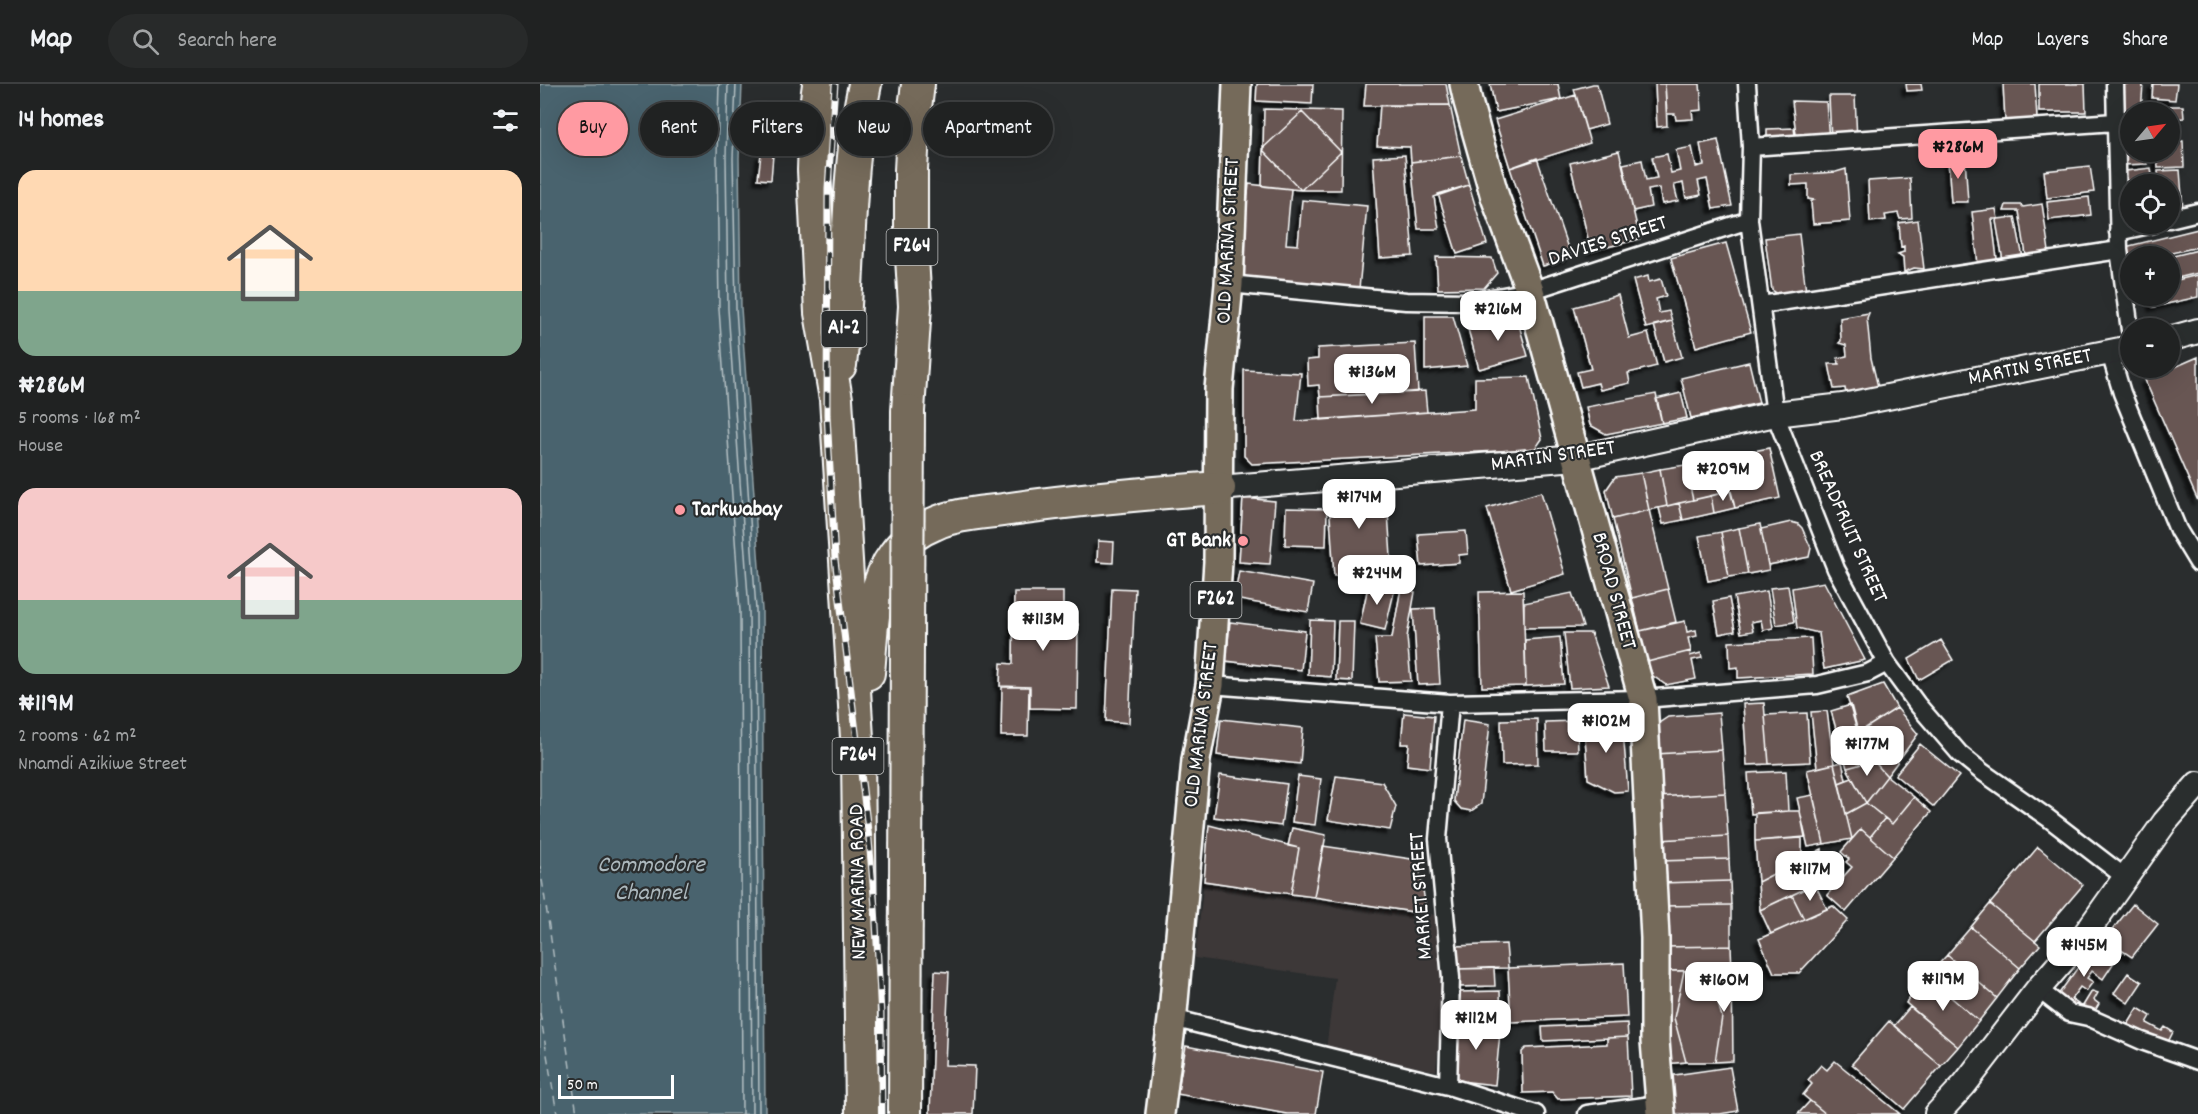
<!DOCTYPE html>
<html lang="en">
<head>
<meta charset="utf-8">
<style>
  body { margin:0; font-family:Dekko,sans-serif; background:#282a2a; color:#f1f3f6; height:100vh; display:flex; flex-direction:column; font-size:22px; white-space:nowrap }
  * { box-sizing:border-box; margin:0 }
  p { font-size:20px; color:#a2a4a5 }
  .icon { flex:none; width:33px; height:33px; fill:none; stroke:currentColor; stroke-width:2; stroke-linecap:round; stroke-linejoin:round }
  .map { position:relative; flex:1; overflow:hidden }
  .panel { display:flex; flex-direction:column; background:#202222; width:540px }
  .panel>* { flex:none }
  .guide { position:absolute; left:18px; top:18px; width:570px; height:54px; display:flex; gap:12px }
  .needle { width:39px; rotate:61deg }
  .fabs { position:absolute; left:1580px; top:18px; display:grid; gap:12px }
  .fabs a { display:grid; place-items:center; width:60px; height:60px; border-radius:50%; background:#202222; box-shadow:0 6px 24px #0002,0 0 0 2px #3d3f40; font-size:30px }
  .scale { position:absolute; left:18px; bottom:15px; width:116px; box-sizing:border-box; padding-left:6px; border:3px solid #fff; border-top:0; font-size:16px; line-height:21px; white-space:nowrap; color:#fff; -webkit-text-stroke:4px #2a2d2e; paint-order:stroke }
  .price { position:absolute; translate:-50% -51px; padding:0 14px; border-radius:12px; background:#fff; color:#222; font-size:20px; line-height:39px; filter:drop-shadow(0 2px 3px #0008) }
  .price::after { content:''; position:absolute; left:50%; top:36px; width:18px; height:14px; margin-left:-9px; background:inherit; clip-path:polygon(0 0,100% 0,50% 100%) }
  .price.active { background:#ff9aa2; color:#111 }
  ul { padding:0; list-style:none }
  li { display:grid; align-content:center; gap:12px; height:318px; padding:0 18px }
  li span { display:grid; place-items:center; height:186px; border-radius:18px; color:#555 }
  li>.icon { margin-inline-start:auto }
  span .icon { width:108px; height:108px; fill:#fffc; stroke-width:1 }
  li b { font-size:26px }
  h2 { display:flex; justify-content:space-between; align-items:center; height:72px; padding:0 18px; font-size:26px }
  .pill { padding:0 21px; border-radius:27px; background:#202222; box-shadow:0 6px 24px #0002,0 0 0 2px #3d3f40; font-size:21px; line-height:54px }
  .pill.active { background:#ff9aa2; color:#111 }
  header { display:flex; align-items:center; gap:36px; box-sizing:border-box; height:84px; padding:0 30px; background:#202222; border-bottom:2px solid #3d3f40 }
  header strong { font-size:28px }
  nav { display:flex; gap:33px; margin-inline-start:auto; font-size:21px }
  .search { width:420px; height:54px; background:#282a2a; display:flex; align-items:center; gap:15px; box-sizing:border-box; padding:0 21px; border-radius:33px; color:#a2a4a5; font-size:22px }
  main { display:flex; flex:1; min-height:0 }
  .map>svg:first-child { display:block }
  .built { fill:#3d3939 }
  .water { fill:#49646e; stroke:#92a2a8; stroke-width:1.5 }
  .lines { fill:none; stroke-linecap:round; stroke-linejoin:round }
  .shore { stroke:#b6c1c5; stroke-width:1.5 }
  .ferry { stroke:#adb9be; stroke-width:1.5; stroke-dasharray:8 6; stroke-linecap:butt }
  .building { fill:#685652; stroke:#fff; stroke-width:1.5; filter:url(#shadow) }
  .street-casing { stroke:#fff; stroke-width:21 }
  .secondary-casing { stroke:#fff; stroke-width:28 }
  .primary-casing { stroke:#fff; stroke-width:32 }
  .highway-casing { stroke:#fff; stroke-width:36 }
  .street { stroke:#2a2d2e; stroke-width:16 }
  .secondary { stroke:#2a2d2e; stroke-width:24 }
  .primary { stroke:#746a5a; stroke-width:27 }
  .highway { stroke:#746a5a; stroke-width:32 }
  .rail-casing { stroke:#fff; stroke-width:7 }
  .rail { stroke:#2a2d2e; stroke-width:4.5; stroke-dasharray:14; stroke-linecap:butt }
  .highway-bridge-casing { stroke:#fff; stroke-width:36; stroke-linecap:butt }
  .highway-bridge { stroke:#746a5a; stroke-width:32 }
  .poi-dot { fill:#ff9aa2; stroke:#2a2d2e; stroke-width:2 }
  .labels { text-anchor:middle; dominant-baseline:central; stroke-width:4.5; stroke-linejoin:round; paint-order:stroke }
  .shield { fill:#2a2d2e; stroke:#bfc0c0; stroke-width:1.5 }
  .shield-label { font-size:21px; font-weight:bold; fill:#fff }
  .street-label { font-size:22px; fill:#fff; stroke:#2a2d2e }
  .poi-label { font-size:22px; font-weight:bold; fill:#fff; stroke:#2a2d2e; text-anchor:start }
  .water-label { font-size:24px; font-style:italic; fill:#adb9be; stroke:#2a2d2e }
</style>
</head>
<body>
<header>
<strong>Map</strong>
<div class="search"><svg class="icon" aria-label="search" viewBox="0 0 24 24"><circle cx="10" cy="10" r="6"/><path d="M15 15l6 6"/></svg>Search here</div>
<nav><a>Map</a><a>Layers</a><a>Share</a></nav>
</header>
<main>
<section class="panel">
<h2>14 homes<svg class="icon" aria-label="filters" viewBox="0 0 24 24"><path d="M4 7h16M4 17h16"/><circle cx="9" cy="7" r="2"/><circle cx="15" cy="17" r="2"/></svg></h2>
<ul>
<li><span style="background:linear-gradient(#ffd9b3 65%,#7fa58c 0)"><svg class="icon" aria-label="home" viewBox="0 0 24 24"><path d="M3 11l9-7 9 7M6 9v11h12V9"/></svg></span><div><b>₦286M</b><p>5 rooms · 168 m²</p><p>House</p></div></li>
<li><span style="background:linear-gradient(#f6c9c9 60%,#7fa58c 0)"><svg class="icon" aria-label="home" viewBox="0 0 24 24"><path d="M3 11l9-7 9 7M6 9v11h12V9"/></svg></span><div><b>₦119M</b><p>2 rooms · 62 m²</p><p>Nnamdi Azikiwe Street</p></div></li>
</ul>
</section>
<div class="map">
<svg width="1658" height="1030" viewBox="0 0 1658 1030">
  <defs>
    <filter id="shadow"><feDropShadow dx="-4.5" dy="4.5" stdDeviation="1.5" flood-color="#0009"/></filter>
  </defs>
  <rect width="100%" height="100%" fill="#2a2d2e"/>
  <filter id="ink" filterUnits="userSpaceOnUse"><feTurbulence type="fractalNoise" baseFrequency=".0167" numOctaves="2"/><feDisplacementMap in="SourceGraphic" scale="12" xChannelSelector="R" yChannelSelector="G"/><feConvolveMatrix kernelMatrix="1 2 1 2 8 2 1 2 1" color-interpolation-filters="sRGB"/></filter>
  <g filter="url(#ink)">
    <!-- built -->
    <path class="built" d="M664 797 896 831 904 902 896 987 786 966 795 894 655 874Z"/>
    <!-- water -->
    <path class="water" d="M0 0H202L199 74 201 224 222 526 225 1030H0Z"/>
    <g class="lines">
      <!-- shore -->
      <path class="shore" d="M179 0 177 73 179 225 200 527 202 1030
        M188 0 186 73 188 225 209 527 212 1030
        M196 0 193 74 196 224 216 526 219 1030"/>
      <!-- ferry -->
      <path class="ferry" d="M0 782 37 1030
        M0 929 17 1030"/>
    </g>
    <!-- building -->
    <path class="building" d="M717 0H773L772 20 716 17Z
      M826 0H906L910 21 824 22Z
      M950 0H1018L1021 15 956 28Z
      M1053 0H1057L1067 40 1046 46 1034 5Z
      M1115 0H1125L1127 42 1117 43Z
      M1125 0H1160L1162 26 1152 27 1153 35 1136 36 1135 30H1127Z
      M1366 0H1381L1382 6 1367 7Z
      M1463 0H1495L1497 35 1465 36Z
      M1499 0H1545L1546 28H1499Z
      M1579 0H1603L1601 28H1590V34L1576 33Z
      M1613 0H1637L1635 16 1612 14Z
      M1036 11 1050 59 970 84 955 36Z
      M1289 12H1315L1317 56H1291Z
      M1252 17 1286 18 1289 56 1257 58Z
      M840 21H910L921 72 871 78 870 63 837 62Z
      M1612 22H1643L1644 34 1629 35V28H1612Z
      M724 25 802 27 801 106H761L722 102Z
      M762 28 801 68 761 106 722 65Z
      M1590 37V68H1606L1607 80 1579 81 1577 38Z
      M1254 44 1256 59 1227 57V45Z
      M1178 56 1192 122 1173 125 1167 95 1158 97 1161 111 1146 114 1143 99 1134 101 1138 117 1122 120 1119 104 1108 106 1111 123 1093 127 1083 80 1102 76 1106 96 1117 94 1112 73 1127 70 1131 89 1140 87 1136 66 1152 63 1156 83 1164 81 1160 60Z
      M1643 57 1644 83 1618 84 1617 68H1629V58Z
      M1079 67 1100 155 1051 167 1030 79Z
      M221 70 233 71 231 96 218 95Z
      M865 71 873 172 840 174 833 73Z
      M921 72 929 101 894 113 899 145H878L871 78Z
      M1425 73 1428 118H1411L1408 75Z
      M997 74 1031 173 1003 182 970 84Z
      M1550 82 1554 108 1507 114 1504 87Z
      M1611 84 1613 100H1590V120L1583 121 1578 88Z
      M1306 85 1310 137 1273 140 1271 118 1274 116 1268 115V100L1251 101V91L1296 88Z
      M1640 86 1643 125 1634 126 1629 124V100H1619L1618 87Z
      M1370 94 1372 134 1360 135 1358 129 1345 131 1346 136 1330 138 1328 97Z
      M709 100 751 105 746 160 758 161 762 116 827 122 819 205 700 194Z
      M929 101 947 160 917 170 898 110Z
      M1549 113 1551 131 1509 136 1507 118Z
      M1502 120 1510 174 1487 177 1479 127H1464L1466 121H1481L1483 123Z
      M1456 125 1458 135H1452L1457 175 1459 178 1438 180 1432 128Z
      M1475 133 1483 174 1463 177 1456 137 1458 135Z
      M1378 136 1384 185 1374 184 1364 188 1363 173 1358 170 1364 168V162L1361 163 1359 139Z
      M1658 145V163L1618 172H1590L1589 180 1585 163Z
      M1259 150 1266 208 1236 211 1235 208 1232 206 1225 154Z
      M1186 159 1211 248 1156 263 1131 174Z
      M1658 166V189L1629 196V173Z
      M896 173 952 174 957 189 944 204 898 205Z
      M1658 191V213L1613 223 1610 212H1629V198Z
      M1108 192 1109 198 1121 195 1126 212 1116 215 1119 229 1129 227 1132 237 1106 244 1093 196Z
      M1078 211 1089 254 1108 249 1117 282 1088 289 1090 299 1060 306 1058 299 1041 303 1037 288 1051 285 1034 223Z
      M1329 229 1327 234 1331 274 1339 307 1307 313 1305 304 1294 305 1289 280H1299L1298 274 1307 272 1306 261 1299 259 1301 257 1300 234Z
      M976 231 988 272 939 285 928 245Z
      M885 232H913L927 282 885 286Z
      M1132 237 1142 273 1124 278 1114 241Z
      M875 259 878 308 780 313 779 301 768 302 767 276 778 275V264Z
      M1658 273V417L1605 296Z
      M1209 278 1219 319 1151 334 1141 294Z
      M704 286 761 289 756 337 935 325V294L989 293 1002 355 995 365 712 380 704 372Z
      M885 307 887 328 781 336 780 313Z
      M1141 309 1147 334 1122 339 1116 315Z
      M1116 310 1122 339 1066 350 1050 341 1046 323Z
      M1229 364 1240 414 1195 424 1183 373Z
      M1183 373 1190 407 1153 416 1145 381Z
      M1145 381 1153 416 1127 422 1120 385Z
      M1120 385 1127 422 1109 426 1101 389Z
      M1101 389 1109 426 1073 435 1066 406 1075 393Z
      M829 399 847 413 852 488 794 492 788 402Z
      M1190 407 1195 424 1174 429 1171 412Z
      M1001 408 1025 490 971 506 947 424Z
      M1171 412 1174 429 1143 436 1139 419Z
      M703 414 735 417 730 480 699 478Z
      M1139 419 1143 436 1123 440 1119 424Z
      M746 424 787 425 786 462 745 461Z
      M1109 426 1128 505 1092 514 1073 435Z
      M1251 438 1258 440 1262 444 1271 464 1269 473 1228 481 1221 445Z
      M1220 440 1229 486 1208 490 1199 444Z
      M1199 444 1208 490 1189 493 1181 448Z
      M926 447 928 470 919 471V479L881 482 878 450Z
      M1181 448 1189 493 1168 497 1159 452Z
      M558 457 574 458 573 479 557 478Z
      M699 487 773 500 768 528 694 515Z
      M829 498 855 504 845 546 820 540Z
      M1284 498 1325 576 1284 585 1279 549 1257 544 1252 504Z
      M1248 502 1254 538 1236 541 1230 504Z
      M572 504 595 505 589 639 566 637Z
      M861 504 875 508 867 553 871 597 839 598 835 554H852Z
      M1128 505 1136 538 1100 547 1092 514Z
      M983 507 986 602 942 603 939 508Z
      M1227 507 1233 544 1223 546 1221 536 1211 538 1213 547 1201 549 1194 513Z
      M474 508H523V540H538L537 625 490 624V603L460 602 461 579 473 580Z
      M1032 509 1043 543 984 544V519Z
      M1189 514 1195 547 1179 550 1173 517Z
      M895 524 900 600 878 601 873 525Z
      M770 536 793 537 791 593 768 591Z
      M798 537H814L812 597 796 596Z
      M1145 537 1147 548 1156 546 1157 552 1148 554 1151 567 1107 578 1100 547Z
      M690 538 765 547 761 586 686 577Z
      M1024 549H1051L1069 602 1030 604Z
      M1020 553 1024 600 986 602 985 556Z
      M1271 554 1273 590 1198 594V583L1190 584 1189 558Z
      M1401 556 1413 576 1379 596 1369 575Z
      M1151 567 1150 572 1161 569 1162 574 1152 576 1156 595 1126 601 1113 592 1107 578Z
      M1343 600 1357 624 1318 649 1307 613Z
      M462 603H489L488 652H461Z
      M1224 619 1229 680 1207 681 1203 620Z
      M1311 621 1326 679 1307 684 1291 627Z
      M1357 624 1378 650 1347 692 1323 665 1318 649Z
      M1287 627 1294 680 1277 684 1271 628Z
      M864 629 894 632 890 684 867 681 869 660H861Z
      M1179 629 1182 666 1116 670 1115 648 1119 639 1128 633Z
      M1267 629 1270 678 1229 680 1225 631Z
      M681 635 763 644 760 680 677 671Z
      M997 635 998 680 962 681 961 636Z
      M1082 635 1088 707 1074 708 1048 695 1044 638Z
      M923 636 950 640 941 720 931 727 921 725 914 717Z
      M1037 637 1038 667H1006L1005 638Z
      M1380 660 1419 692 1394 723 1355 691Z
      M1323 665 1347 692 1326 719 1307 684 1326 679Z
      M1182 666 1185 709 1117 713 1116 670Z
      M1302 678 1306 696 1299 699 1294 680Z
      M1294 680 1312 755 1284 760 1267 686Z
      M1246 687 1248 727 1211 730 1208 689Z
      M680 691 747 700 741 742 674 733Z
      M758 692 781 695 775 741 752 738Z
      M796 692 842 698 856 722 850 746 788 736Z
      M1347 692 1374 713 1352 740 1326 719Z
      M1312 694 1326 719 1306 730 1299 699Z
      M1185 709 1188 752 1119 756 1117 713Z
      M1273 711 1284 760 1268 763 1257 714Z
      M1374 713 1391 728 1353 773 1330 753 1345 734 1352 740Z
      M1326 719 1345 734 1330 753 1321 745 1312 755 1306 730Z
      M1248 727H1260L1265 753 1215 757V729Z
      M669 741 759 764 751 810 664 797Z
      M752 744 786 751 774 813 751 810 759 764 748 762Z
      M1321 745 1353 773 1306 828 1287 811 1312 783 1306 778 1309 775 1301 768Z
      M1188 752 1189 775 1119 777V756Z
      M1262 754V775L1218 798 1215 757Z
      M783 762 878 776 887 830 774 813Z
      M1498 763 1543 801 1495 857 1450 820Z
      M1282 765 1285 795 1220 826 1218 798Z
      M1189 775 1190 797 1120 799 1119 777Z
      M1190 797 1191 821 1120 822V799Z
      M1275 800 1287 825 1264 835 1252 811Z
      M1252 811 1264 835 1231 850 1220 826Z
      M1450 820 1500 861 1480 884 1431 843Z
      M1593 820 1618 840 1592 873 1565 855Z
      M1191 821V862L1121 863 1120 822Z
      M1293 822 1308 836 1259 889H1234L1219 855Z
      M1431 843 1480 884 1457 914 1407 871Z
      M966 860 968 884 916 885 915 862Z
      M1191 862 1192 886 1122 887 1121 863Z
      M1552 864 1573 880 1563 895 1552 887 1547 894 1553 898 1546 907 1540 903 1531 915 1538 920 1533 928 1515 915Z
      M1407 871 1457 914 1439 937 1387 893Z
      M1084 879 1087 933 971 938 968 884Z
      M954 884 955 902 917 903 916 885Z
      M1192 886 1193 977 1175 978 1182 933 1169 887Z
      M395 887 409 888 405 981 435 982 433 1030H390Z
      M1122 887H1144L1134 934 1146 978 1125 980Z
      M1144 887H1169L1182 933 1175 978H1146L1134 934Z
      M1588 889 1602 898 1588 919 1574 909Z
      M1387 893 1439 937 1418 963 1366 919Z
      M960 907 961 938 918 933 919 908Z
      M1552 907 1558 909 1554 916 1559 920 1552 932 1541 925Z
      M1370 923 1418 963 1401 982 1354 942Z
      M1598 924 1611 932 1607 939 1622 947 1625 943 1633 948 1626 962 1587 942Z
      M918 933 961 938 955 1001 912 996Z
      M1349 937 1401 982 1364 1025 1312 980Z
      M1087 939 1088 953 1003 957 1002 943Z
      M1088 953 1091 1012 1018 1015 1012 1008 983 1009 982 968 986 964 1067 960V954Z
      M646 962 783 988 776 1030H747L637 1010Z
      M1295 977 1360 1030H1286L1263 1011 1272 1000 1268 996 1281 981 1287 986Z
      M1190 983 1198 1027 1180 1030H1135L1128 992Z
      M1270 1017 1286 1030H1258Z"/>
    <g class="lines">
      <defs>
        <path id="street" d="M1207 0 1211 63 1209 136 1235 330 1296 485 1347 579 1377 620 1420 670 1441 687 1508 734 1586 794
          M1575 0 1579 166 1590 246
          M1211 63 1575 38
          M1629 135 1658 128
          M1578 148 1613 140
          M689 200 866 217 930 218 990 207 1209 136
          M1221 221 1579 166
          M1570 269 1582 309 1638 446 1658 479
          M670 601 910 619 1103 615 1277 601 1328 589 1347 579
          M1498 905 1529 929 1548 933 1602 957 1658 977
          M632 934 908 1002 996 1030
          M908 1002 911 894 898 755 910 619
          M1047 1030 1119 1020"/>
        <path id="secondary" d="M1629 255 1658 247
          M679 404 1036 374 1235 330 1303 322 1590 264
          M1397 1030 1424 1001 1498 905 1544 852 1625 738 1658 700"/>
        <path id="primary" d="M924 0 928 18 955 113 990 207 1103 615 1115 854V957L1121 1030
          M620 1030 633 928 656 676 670 601 678 478 679 305 689 200 697 0"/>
        <path id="highway" d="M279 0 276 23 274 86 281 229 296 315 318 670 322 1030
          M300 281C311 188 305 93 325 0
          M368 327 375 222 371 158V86L374 32 378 0
          M328 589C332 549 330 503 355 470 364 457 379 446 394 440 417 429 445 429 470 425 540 415 609 409 679 404"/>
      </defs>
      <!-- street casing -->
      <use href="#street" class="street-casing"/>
      <!-- secondary casing -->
      <use href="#secondary" class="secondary-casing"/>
      <!-- primary casing -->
      <use href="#primary" class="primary-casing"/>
      <!-- highway casing -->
      <use href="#highway" class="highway-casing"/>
      <!-- street -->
      <use href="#street" class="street"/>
      <!-- secondary -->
      <use href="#secondary" class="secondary"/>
      <!-- primary -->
      <use href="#primary" class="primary"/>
      <!-- highway -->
      <use href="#highway" class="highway"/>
      <defs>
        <path id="rail" d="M295 0 288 104 287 331 295 475 329 755 335 823 341 929 342 1030"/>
      </defs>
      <!-- rail casing -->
      <use href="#rail" class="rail-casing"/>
      <!-- rail -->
      <use href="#rail" class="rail"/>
      <defs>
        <path id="highway-bridge" d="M365 1030 368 327"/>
      </defs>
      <!-- highway-bridge casing -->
      <use href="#highway-bridge" class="highway-bridge-casing"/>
      <!-- highway-bridge -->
      <use href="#highway-bridge" class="highway-bridge"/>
    </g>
  </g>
  <!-- markers -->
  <g class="poi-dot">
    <circle cx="140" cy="426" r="6"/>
    <circle cx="703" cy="457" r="6"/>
  </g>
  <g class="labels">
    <!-- shield labels -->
    <g class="shield">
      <rect x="346.5" y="145" width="51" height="36" rx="4.5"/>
      <rect x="281.5" y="227" width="45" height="36" rx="4.5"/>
      <rect x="650.5" y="498" width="51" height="36" rx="4.5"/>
      <rect x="292.5" y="654" width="51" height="36" rx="4.5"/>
    </g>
    <g class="shield-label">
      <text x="372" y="163">F264</text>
      <text x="304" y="245">A1-2</text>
      <text x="676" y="516">F262</text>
      <text x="318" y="672">F264</text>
    </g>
    <!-- street labels -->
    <g class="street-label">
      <text transform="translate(689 157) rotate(-87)">OLD MARINA STREET</text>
      <text transform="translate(1068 158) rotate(-18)">DAVIES STREET</text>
      <text transform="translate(1490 284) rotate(-11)">MARTIN STREET</text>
      <text transform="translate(1013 373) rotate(-8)">MARTIN STREET</text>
      <text transform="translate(1307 443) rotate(66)">BREADFRUIT STREET</text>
      <text transform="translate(1073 507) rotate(75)">BROAD STREET</text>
      <text transform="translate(662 641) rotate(-83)">OLD MARINA STREET</text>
      <text transform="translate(319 798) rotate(-91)">NEW MARINA ROAD</text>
      <text transform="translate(882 812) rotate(-94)">MARKET STREET</text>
    </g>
    <!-- poi labels -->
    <g class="poi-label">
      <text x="152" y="426">Tarkwabay</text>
      <text x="691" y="457" text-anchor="end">GT Bank</text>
    </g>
    <!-- water labels -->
    <g class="water-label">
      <text x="111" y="782">Commodore<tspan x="111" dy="28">Channel</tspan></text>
    </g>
  </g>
</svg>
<div class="fabs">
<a><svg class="needle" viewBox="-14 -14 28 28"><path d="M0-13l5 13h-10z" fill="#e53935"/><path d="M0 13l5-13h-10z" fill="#a2a4a5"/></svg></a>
<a><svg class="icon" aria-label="locate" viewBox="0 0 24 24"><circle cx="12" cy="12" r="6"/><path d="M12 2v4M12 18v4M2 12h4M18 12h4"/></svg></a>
<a>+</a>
<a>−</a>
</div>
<div class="scale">50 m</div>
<b class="price active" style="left:1418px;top:96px">₦286M</b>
<b class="price" style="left:958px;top:258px">₦216M</b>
<b class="price" style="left:832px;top:321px">₦136M</b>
<b class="price" style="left:1183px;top:418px">₦209M</b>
<b class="price" style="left:819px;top:446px">₦174M</b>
<b class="price" style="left:837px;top:522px">₦244M</b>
<b class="price" style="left:503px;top:568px">₦113M</b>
<b class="price" style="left:1066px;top:670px">₦102M</b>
<b class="price" style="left:1327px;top:693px">₦177M</b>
<b class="price" style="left:1270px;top:818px">₦117M</b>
<b class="price" style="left:1544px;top:894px">₦145M</b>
<b class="price" style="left:1403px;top:928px">₦119M</b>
<b class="price" style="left:1184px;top:929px">₦160M</b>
<b class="price" style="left:936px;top:967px">₦112M</b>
<div class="guide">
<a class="pill active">Buy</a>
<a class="pill">Rent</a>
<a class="pill">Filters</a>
<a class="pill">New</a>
<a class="pill">Apartment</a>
</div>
</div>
</main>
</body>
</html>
